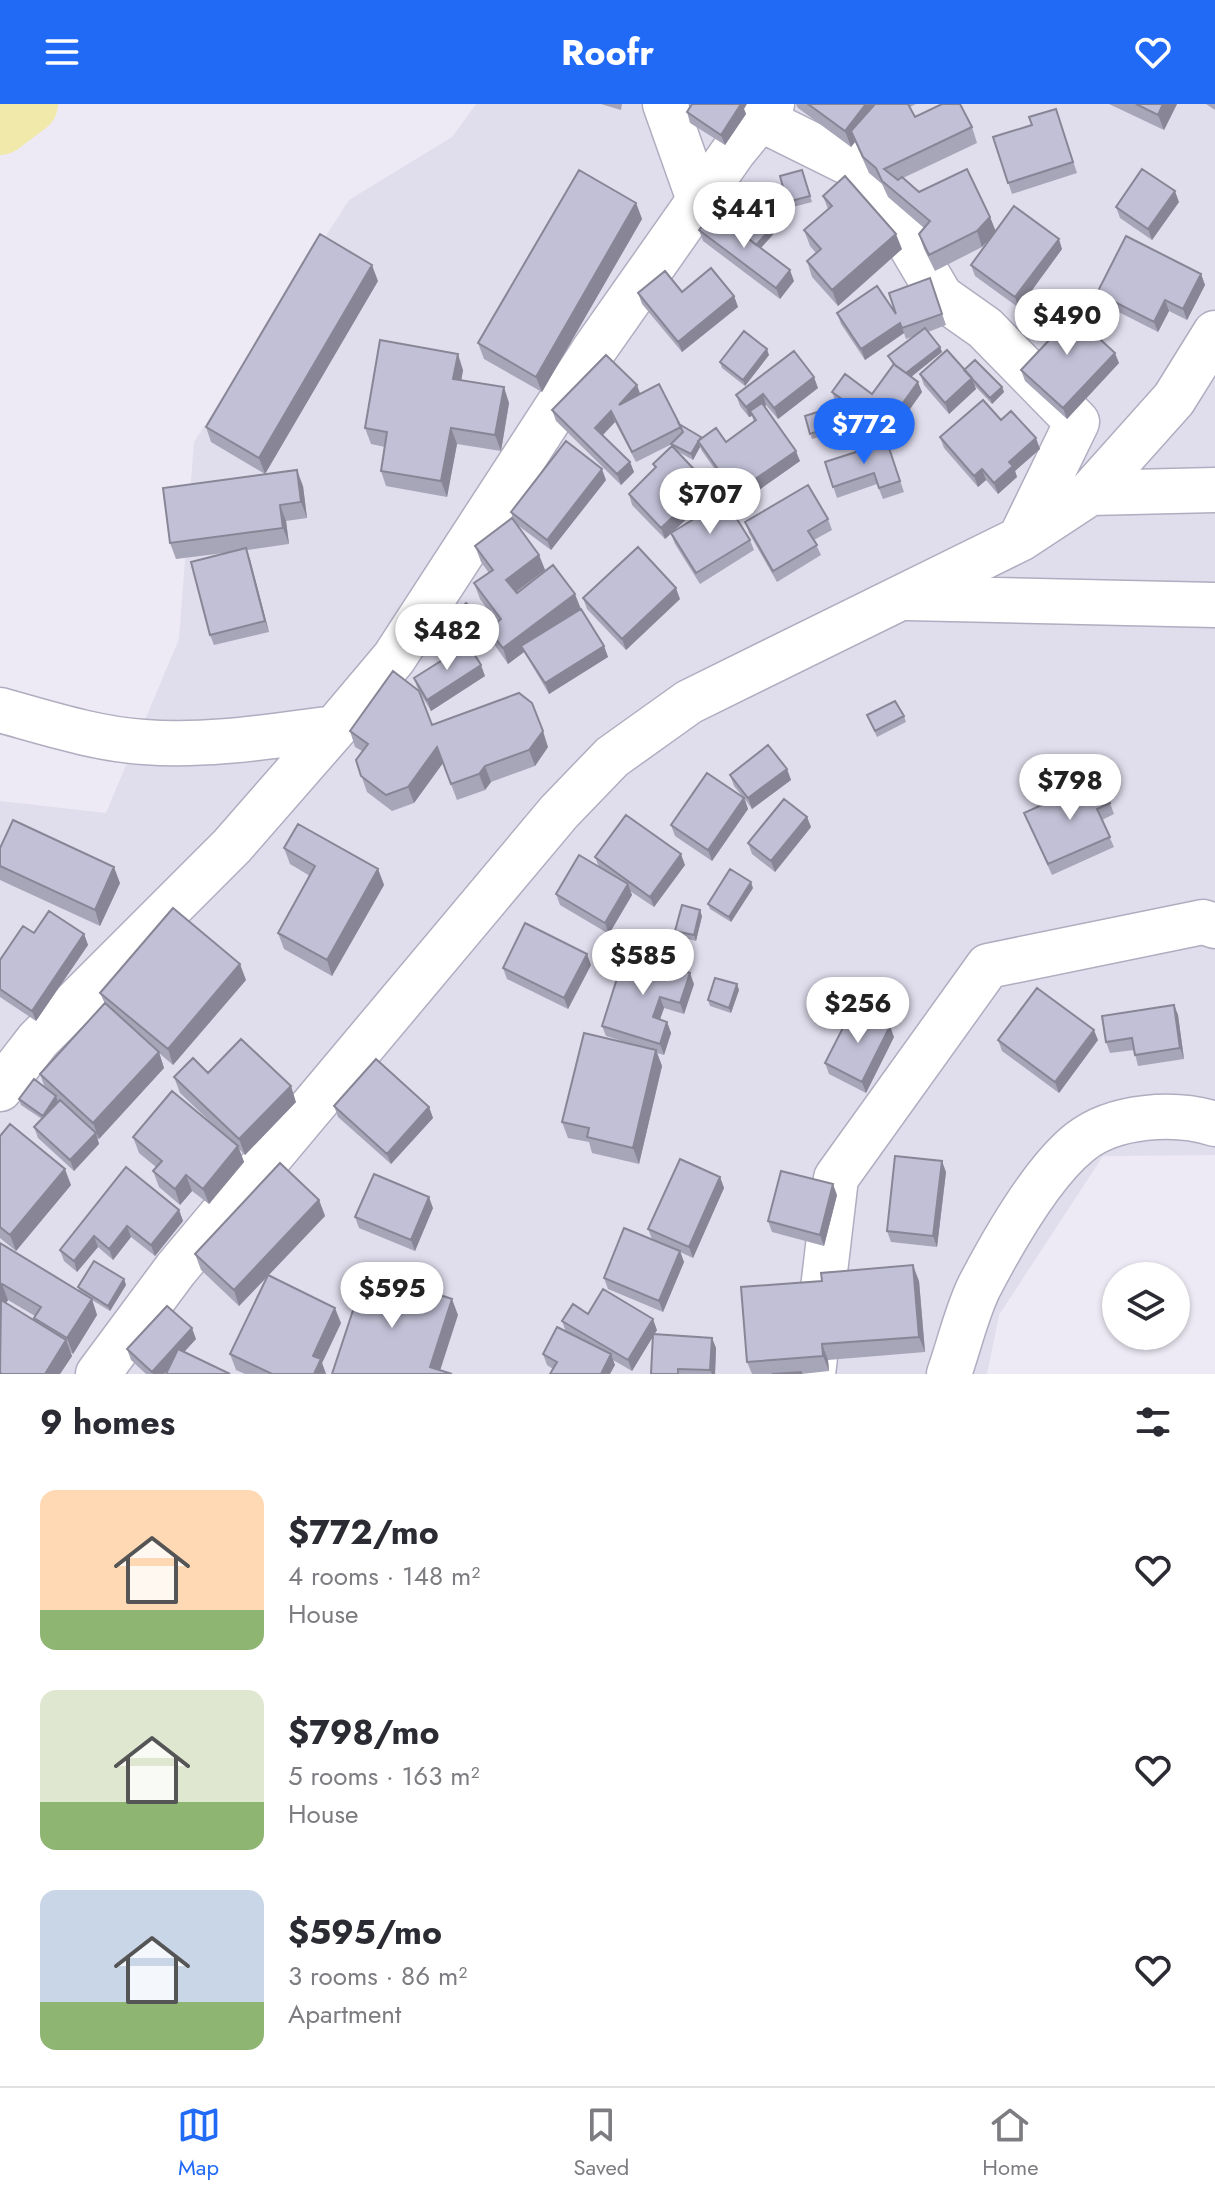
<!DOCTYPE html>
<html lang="en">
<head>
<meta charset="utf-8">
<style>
  body { margin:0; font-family:Jost,sans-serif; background:#f7f7f7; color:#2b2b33; height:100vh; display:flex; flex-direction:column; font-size:30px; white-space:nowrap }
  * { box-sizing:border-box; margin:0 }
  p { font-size:26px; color:#7c7c81 }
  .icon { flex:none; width:44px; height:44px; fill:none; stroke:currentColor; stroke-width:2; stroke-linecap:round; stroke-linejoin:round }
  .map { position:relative; height:1270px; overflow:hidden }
  .details { display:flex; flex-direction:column; background:#fff; flex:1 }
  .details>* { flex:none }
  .buttons { position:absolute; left:1102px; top:1158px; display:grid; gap:16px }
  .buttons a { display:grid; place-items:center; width:88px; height:88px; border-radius:50%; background:#fff; box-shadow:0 2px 6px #0004; font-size:40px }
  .price { position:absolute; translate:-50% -68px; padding:0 18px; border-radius:28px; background:#fff; color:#222; font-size:26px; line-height:52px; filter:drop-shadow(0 2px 4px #0008) }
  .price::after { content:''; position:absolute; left:50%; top:48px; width:24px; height:18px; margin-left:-12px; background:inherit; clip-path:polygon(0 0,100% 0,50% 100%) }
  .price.selected { background:#216af6; color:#fff }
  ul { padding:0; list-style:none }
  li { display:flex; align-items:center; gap:24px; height:200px; padding:0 40px }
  li span { display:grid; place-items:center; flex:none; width:224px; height:160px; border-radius:16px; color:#555 }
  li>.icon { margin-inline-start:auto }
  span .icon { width:96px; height:96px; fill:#fffc; stroke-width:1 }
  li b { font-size:34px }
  h2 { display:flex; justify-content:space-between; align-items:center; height:96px; padding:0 40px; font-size:34px }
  header { display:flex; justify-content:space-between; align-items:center; height:104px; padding:0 40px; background:#216af6; color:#fff; font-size:36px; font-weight:700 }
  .tabs { display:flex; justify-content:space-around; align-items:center; height:112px; border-top:2px solid #e1e1e2; background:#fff; font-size:22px; color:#7c7c81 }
  .tabs a { display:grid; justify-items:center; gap:4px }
  .tabs .selected { color:#216af6 }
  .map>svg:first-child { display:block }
  .residential { fill:#e0dded }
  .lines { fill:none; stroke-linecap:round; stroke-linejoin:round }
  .river { stroke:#f0e9a9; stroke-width:60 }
  .minor-casing { stroke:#b0adc0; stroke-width:47 }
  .minor { stroke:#fff; stroke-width:44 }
  .wall { fill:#a7a5b8; fill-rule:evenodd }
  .shaded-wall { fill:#888696 }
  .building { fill:#c2c0d6; stroke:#888696; stroke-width:2 }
</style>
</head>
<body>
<header><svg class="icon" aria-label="menu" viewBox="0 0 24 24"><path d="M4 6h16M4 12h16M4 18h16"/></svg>Roofr<svg class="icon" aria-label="heart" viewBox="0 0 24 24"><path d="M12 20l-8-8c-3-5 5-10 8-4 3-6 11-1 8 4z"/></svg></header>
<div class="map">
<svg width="1215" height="1270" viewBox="0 0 1215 1270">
  <rect width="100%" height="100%" fill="#edeaf5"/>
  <!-- residential -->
  <path class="residential" d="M476 0H1215V1051L1103 1052 999 1211 987 1270H0V697L106 709 179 535 194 338 349 96 452 33Z"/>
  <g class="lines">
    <!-- river -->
    <path class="river" d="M0 21 28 0"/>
    <defs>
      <path id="minor" d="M665 0 699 96
        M760 15 867 68 941 193 985 224 1077 318 1021 433
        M1090 389 1215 386
        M907 494 1215 501
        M0 606C47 619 96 635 144 638 208 643 272 632 335 624L232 742 38 936 0 985
        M335 624 394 554 594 246 733 48 772 0
        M98 1270 176 1165 559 708 612 653 689 598 1020 435 1090 389 1174 295 1215 229
        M813 1270 836 1074 988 862 1203 818 1215 822
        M949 1270C959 1242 966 1210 979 1183 1002 1139 1041 1069 1080 1038 1114 1011 1175 1007 1215 1020"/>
    </defs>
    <!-- minor casing -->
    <use href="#minor" class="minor-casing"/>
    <!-- minor -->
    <use href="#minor" class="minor"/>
  </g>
  <!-- wall -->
  <path class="wall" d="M601 0H622L621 6Z
    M796 0H916L910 3 915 13 972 23 977 39 903 74 919 88 990 113 996 128 1062 145 1019 204 975 172 971 161 992 132 982 143 935 167 924 145 919 130 924 124 888 93 882 80 869 69 855 38 851 43 798 4Z
    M1109 0H1177L1164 26Z
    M1206 0H1215V6Z
    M744 5 746 10 725 41 690 19 687 8Z
    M1056 5 1077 69 1012 90 993 33 1032 21Z
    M802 66 812 98 789 104 780 72Z
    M823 92 902 145 838 202 812 173 807 157 816 149 810 142 804 126 828 105Z
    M1179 98 1152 136 1120 114 1116 103Z
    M636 99 642 115 542 288 484 255 478 239Z
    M720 104 785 109 787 115 761 144 794 177 780 195 703 137 699 126 738 127 740 122 722 110Z
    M1201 170 1205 181 1187 216 1169 207 1158 228 1101 199 1097 189Z
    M930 174 946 221 928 228 940 243 942 248 911 273 922 288 888 336 836 298 832 288 872 290 893 261 888 252 914 232 906 235 904 229 865 256 841 220 837 209 896 210Z
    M378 177 265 370 211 338 206 323Z
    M682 188 734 192 738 203 682 248 642 200 638 189Z
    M1041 223 1119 259 1067 315 1025 277 1021 266 1049 236 1045 233Z
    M769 251 745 282 722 264 720 258Z
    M463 266 461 276 509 299 501 347 457 340 447 393 386 382 381 367 385 343 371 340 365 324Z
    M964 266 1002 283 1004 288 992 300 974 281 976 285 949 310 924 281 920 270Z
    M818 284 778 315 766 301 765 302 800 357 739 400 702 347 700 343 693 356 677 347 708 380 712 391 674 427 750 436 754 446 700 480 675 440 671 430 665 435 632 401 629 390 655 364 653 360 672 342V340L636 358 615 318 603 331 630 358 634 368 621 381 556 317 552 306 640 290 679 320 701 334 726 338 754 318 752 312 749 313 740 302 736 291Z
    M827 305 834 328 812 335 805 312Z
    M1001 316 1040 345 1015 367 1017 373 998 390 986 376 978 383 944 344 940 333Z
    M887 338 904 388 883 395 877 380 837 394 825 358Z
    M606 376 551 446 516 420 539 451 545 466 516 488 581 505 604 542 608 553 549 590 524 548 508 560 494 540 488 525 497 518 480 495 474 479 489 469 481 458 475 442 514 417 511 408Z
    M303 382 307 414 286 417 289 440 247 446 269 528 214 541 210 531 232 448 176 455 170 439Z
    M828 415 832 426 814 436 821 451 777 478 749 429 745 418Z
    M583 494 680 495 626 546 587 505Z
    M452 514 488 521 474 536 454 520Z
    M485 572 431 607 420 589 432 621 548 643 535 662 491 678 485 686 457 696 443 659 414 699 392 707 367 688 356 656 362 647 355 643 350 627 418 586 414 574Z
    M867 611 904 612 906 618 877 633Z
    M787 665 791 676 752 705 745 695 748 705 712 757 675 732 671 721 743 693 734 682 730 671Z
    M1110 699 1114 710 1102 716 1114 743 1052 771 1024 709Z
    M807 713 811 723 775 768 752 750 748 739Z
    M0 744 120 779 100 822 0 776Z
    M284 744 378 765 384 781 332 872 284 845 278 829 310 772 290 760Z
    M595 753 685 761 654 803 630 787 632 791 609 830 560 801 556 790 599 763Z
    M753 784 731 818 710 805 708 800Z
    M702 812 696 837 677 832 675 827Z
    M34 829 84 830 88 841 36 917 0 893V856Z
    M625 849 694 880 684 910 664 904 660 915 667 918 671 929 664 951 657 949 662 962 639 1060 592 1049 589 1038 568 1034 562 1018 628 939 606 932 602 922Z
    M591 861 568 905 507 875 503 864Z
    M246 876 173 961 159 949 164 964 99 1035 97 1034 99 1040 74 1067 38 1034 34 1023 42 1015 21 1001 19 995 45 984 40 970 105 900 100 889Z
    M737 880 739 886 731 909 710 902 708 896Z
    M1174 901 1178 911 1184 955 1138 962 1134 946 1110 949 1106 938Z
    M894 933 866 989 829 970 825 959Z
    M998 936H1098L1059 989 1002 947Z
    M208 969 296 998 245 1051 239 1045 244 1058 209 1100 192 1087 180 1101 159 1083 153 1067 156 1063 139 1049 133 1033 222 1029 180 989 174 973Z
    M334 1002 429 1003 433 1014 391 1060 338 1013Z
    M0 1032 71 1081 16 1147 0 1134Z
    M126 1063 179 1106 183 1117 155 1152 131 1133 113 1156 98 1143 77 1168 64 1157 60 1146Z
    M946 1068 937 1143 891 1138 887 1127Z
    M720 1073 724 1084 693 1154 680 1148 684 1158 663 1208 608 1185 604 1174 652 1135 648 1125Z
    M837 1091 824 1142 772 1128 768 1117Z
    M319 1096 325 1112 268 1172 341 1219 322 1259 326 1270H245L236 1266 230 1250 267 1173 239 1202 201 1166 195 1150Z
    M433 1104 415 1147 359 1124 355 1113Z
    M0 1139 80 1188 78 1183 124 1175 126 1181 110 1207 92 1196 97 1211 73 1250 70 1248 72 1252 60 1270H0ZM8 1196 35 1212 34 1214 35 1217 6 1199Z
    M919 1177 925 1248 828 1256 829 1267 802 1270H752L747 1258Z
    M588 1210 657 1226 654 1230 712 1234 716 1244 715 1270H651L653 1232 632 1267 613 1256 615 1261 553 1265 547 1261 543 1250 566 1228 562 1217Z
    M196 1235 164 1270H146L131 1256 127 1245Z"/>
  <!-- shaded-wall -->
  <path class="shaded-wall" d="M741 0H747L744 5 746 10 725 41 721 31Z
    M866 0H883L851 27 855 38 851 43 845 27Z
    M1163 0H1177L1164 26 1158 11Z
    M1175 87 1179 98 1152 136 1148 125Z
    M636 99 642 115 542 288 536 273Z
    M785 109 787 115 758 147 756 141Z
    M990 113 996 128 982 143 977 127Z
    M896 130 902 145 838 202 832 186Z
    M1059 135 1062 145 1019 204 1015 193Z
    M372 161 378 177 265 370 259 354Z
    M790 166 794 177 780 195 776 184Z
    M1201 170 1205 181 1187 216 1183 205Z
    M734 192 738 203 682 248 678 238Z
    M1165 196 1169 207 1158 228 1154 218Z
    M900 219 904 229 865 256 861 245Z
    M940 243 942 248 906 277 904 271Z
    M767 245 769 251 745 282 743 276Z
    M1115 249 1119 259 1067 315 1063 304Z
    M458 250 463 266 459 291 453 275Z
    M814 273 818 284 778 315 774 304Z
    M972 274 976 285 949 310 945 299Z
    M918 278 922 288 888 336 884 325Z
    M637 281 641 292 619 301Z
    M504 283 509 299 501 347 495 331Z
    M1002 283 1004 288 992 300 990 294Z
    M763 290 766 301 753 311 750 307 752 312 749 313 746 303Z
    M611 307 615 318 599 335 595 324Z
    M451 324 457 340 447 393 441 377Z
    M1036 334 1040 345 1015 367 1017 373 998 390 994 379 1009 358Z
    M698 337 700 343 693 356 691 350Z
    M796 347 800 357 739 400 735 389Z
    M630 358 634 368 621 381 617 370Z
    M602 365 606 376 551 446 547 436Z
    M982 365 986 376 978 383 974 372Z
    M297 366 303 382 307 414 301 398Z
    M708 380 712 391 665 435 661 424Z
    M280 401 286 417 289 440 283 424Z
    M246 444 250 455 269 528 265 517Z
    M539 451 545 466 512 491 506 476Z
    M676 484 680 495 626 546 622 535Z
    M575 490 581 505 521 542 524 548 508 560 503 544Z
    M486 515 488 521 474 536 472 531Z
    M604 542 608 553 549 590 545 579Z
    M481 561 485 572 431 607 427 596Z
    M543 627 548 643 535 662 529 646Z
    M437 643 443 659 414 699 408 683Z
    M485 662 491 678 485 686 479 670Z
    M787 665 791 676 752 705 748 694Z
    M744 694 748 705 712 757 708 746Z
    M807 713 811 723 775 768 771 757Z
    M681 750 685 761 654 803 650 793Z
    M114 763 120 779 100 822 95 806Z
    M378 765 384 781 332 872 327 856Z
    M751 778 753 784 731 818 729 813Z
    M628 780 632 791 609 830 605 819Z
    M700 806 702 812 696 837 694 831Z
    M84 830 88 841 36 917 32 907Z
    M587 850 591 861 568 905 564 894Z
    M240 860 246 876 173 961 168 945Z
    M690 869 694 880 684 910 680 899Z
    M737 880 739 886 731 909 729 904Z
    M660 893 664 904 657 924 653 913Z
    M1174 901 1178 911 1184 955 1180 944Z
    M667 918 671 929 664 951 660 940Z
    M890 922 894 933 866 989 862 978Z
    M1094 926 1098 936 1059 989 1055 978Z
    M656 946 662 962 639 1060 633 1044Z
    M159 948 164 964 99 1035 93 1019Z
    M291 982 296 998 245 1051 239 1035Z
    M56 992 58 998 45 1018 43 1012Z
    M429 1003 433 1014 391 1060 387 1050Z
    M96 1029 99 1040 74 1067 70 1056Z
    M238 1042 244 1058 209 1100 203 1085Z
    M942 1057 946 1068 937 1143 933 1132Z
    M65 1065 71 1081 16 1147 10 1131Z
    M186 1071 192 1087 180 1101 175 1085Z
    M720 1073 724 1084 693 1154 689 1143Z
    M833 1080 837 1091 824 1142 820 1131Z
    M429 1093 433 1104 415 1147 411 1136Z
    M319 1096 325 1112 239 1202 234 1186Z
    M179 1106 183 1117 155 1152 151 1141Z
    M127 1122 131 1133 113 1156 109 1145Z
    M94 1132 98 1143 77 1168 74 1157Z
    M680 1147 684 1158 663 1208 659 1197Z
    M913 1161 919 1177 925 1248 919 1233Z
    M124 1175 126 1181 110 1207 108 1202Z
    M2 1180 8 1196 0 1209V1184Z
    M92 1195 97 1211 73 1250 67 1234Z
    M452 1195 458 1211 439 1270 430 1263Z
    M335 1204 341 1219 322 1259 326 1270H314L313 1252Z
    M653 1215 657 1226 632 1267 628 1256Z
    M192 1224 196 1235 164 1270H153L152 1268Z
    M712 1234 716 1244 715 1270H712L710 1266Z
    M66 1236 72 1252 60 1270H45Z
    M822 1240 828 1256 829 1267 823 1252Z
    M611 1250 615 1261 610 1270H601Z"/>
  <!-- building -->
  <path class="building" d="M692 0H741L721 31 687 8Z
    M808 0H866L845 27Z
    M875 0H908L915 13 942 0H960L972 23 884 65 898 76 902 73 919 88 967 65 990 113 977 127 929 151 919 130 930 117 882 77 876 64 863 53 851 27Z
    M1136 0H1163L1158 11Z
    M1056 5 1073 58 1008 79 993 33 1032 21 1029 13Z
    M1142 65 1175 87 1148 125 1116 103Z
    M579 66 636 99 536 273 478 239Z
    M802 66 810 92 787 98 780 72Z
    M845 72 896 130 832 186 807 157 821 145 804 126 832 102 823 92Z
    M730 90 751 104 745 116 766 92 785 109 756 141 737 124 742 119 720 104Z
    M1014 102 1059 135 1015 193 971 161Z
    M713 108 790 166 776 184 699 126Z
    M320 130 372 161 259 354 206 323Z
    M1126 132 1201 170 1183 205 1165 196 1154 218 1097 189Z
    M711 164 734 192 678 238 638 189 665 167 682 188Z
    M930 174 942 210 902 224 900 219 861 245 837 209 877 182 896 210 889 189Z
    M1062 200 1115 249 1063 304 1021 266 1052 233 1041 223Z
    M925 224 940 243 906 269 896 262 888 252Z
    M744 227 767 245 743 276 720 258Z
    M380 236 458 250 453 275 504 283 495 331 451 324 441 377 381 367 387 328 365 324Z
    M947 246 972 274 945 299 920 270Z
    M794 247 814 273 774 304 763 290 746 303 736 291Z
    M606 251 637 281 619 301 659 280 681 323 632 348 611 307 595 324 630 358 617 370 552 306Z
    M975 256 1002 283 990 294 964 266Z
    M894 260 918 278 884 325 832 288 845 270 872 290Z
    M983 296 1001 316 1011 307 1036 334 1009 358 1013 362 994 379 982 365 974 372 940 333Z
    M762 299 796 347 735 389 698 337 716 324 726 338 756 316 750 307Z
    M827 305 832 322 810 330 805 312Z
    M679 320 701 333 691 350 671 340 683 328Z
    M566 337 602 365 547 436 511 408Z
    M887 338 900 377 879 384 874 369 833 383 825 358Z
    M672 342 708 380 661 424 629 390 656 363 653 360Z
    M297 366 301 398 280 401 283 424 170 439 163 384Z
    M808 381 828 415 808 427 817 441 773 467 745 418Z
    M725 396 750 436 696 469 671 429Z
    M512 414 539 451 506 476 517 489 553 461 575 490 503 544 488 525 501 515 474 479 493 466 475 442Z
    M638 443 676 484 622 535 583 494Z
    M246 444 265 517 210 531 191 458Z
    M466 499 486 515 472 531 452 514Z
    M581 505 604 542 545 579 521 542Z
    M468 540 481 561 427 596 414 574Z
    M393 567 419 587 432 621 519 589 532 599 543 627 529 646 485 662 479 670 451 680 437 643 408 683 386 691 361 672 356 656 368 640 350 627Z
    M895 597 904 612 875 627 867 611Z
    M768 641 787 665 748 694 730 671Z
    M707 669 744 694 708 746 671 721Z
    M1099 675 1110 699 1097 705 1110 733 1048 760 1024 709Z
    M784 695 807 713 771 757 748 739Z
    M626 711 681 750 650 793 595 753Z
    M13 716 114 763 95 806 0 762V744Z
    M298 720 378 765 327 856 278 829 315 762 284 744Z
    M579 751 628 780 605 819 556 790Z
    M730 765 751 778 729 813 708 800Z
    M682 801 700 806 694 831 675 827Z
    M173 804 240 860 168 945 100 889Z
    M49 807 84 830 32 907 0 885V856L23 822 34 829Z
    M525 819 587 850 564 894 503 864Z
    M625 849 690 869 680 899 660 893 653 913 667 918 660 940 602 922Z
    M715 874 737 880 729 904 708 896Z
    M1037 884 1094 926 1055 978 998 936Z
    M105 899 159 948 93 1019 40 970Z
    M1174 901 1180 944 1135 951 1132 934 1106 938 1102 912Z
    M853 904 890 922 862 978 825 959Z
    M584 929 656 946 633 1044 587 1033 589 1024 562 1018Z
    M241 935 291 982 239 1035 174 973 193 954 208 969Z
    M376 955 429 1003 387 1050 334 1002Z
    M34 975 56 992 43 1012 19 995Z
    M172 987 238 1042 203 1085 186 1071 175 1085 153 1067 162 1057 133 1033Z
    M60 996 96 1029 70 1056 34 1023Z
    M10 1020 65 1065 10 1131 0 1123V1032Z
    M895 1052 942 1057 933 1132 887 1127Z
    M680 1055 720 1073 689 1143 648 1125Z
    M280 1059 319 1096 234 1186 195 1150Z
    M126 1063 179 1106 151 1141 127 1122 109 1145 94 1132 74 1157 60 1146Z
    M781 1067 833 1080 820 1131 768 1117Z
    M374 1070 429 1093 411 1136 355 1113Z
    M624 1124 680 1147 659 1197 604 1174Z
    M0 1139 92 1195 67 1234 34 1214 41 1203 2 1180 0 1184Z
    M94 1157 124 1175 108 1202 78 1183Z
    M913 1161 919 1233 822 1240 823 1252 747 1258 741 1183 822 1177 821 1169Z
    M366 1167 452 1195 430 1263 452 1270H332Z
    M268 1171 335 1204 313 1252 321 1255 314 1270H272L230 1250Z
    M603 1185 653 1215 628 1256 562 1217 573 1200 588 1210Z
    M1 1196 66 1236 45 1270H2L0 1269Z
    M167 1202 192 1224 152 1268 127 1245Z
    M557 1223 611 1250 601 1270H550L557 1258 543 1250Z
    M653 1230 712 1234 710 1266 678 1265V1270H651Z
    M178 1245 230 1270H166Z
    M801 1268V1270H772Z"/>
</svg>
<div class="buttons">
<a><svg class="icon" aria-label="layers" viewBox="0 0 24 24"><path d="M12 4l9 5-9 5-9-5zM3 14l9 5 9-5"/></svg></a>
</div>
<b class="price" style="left:744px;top:146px">$441</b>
<b class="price" style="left:1067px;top:253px">$490</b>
<b class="price selected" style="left:864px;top:362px">$772</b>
<b class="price" style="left:710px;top:432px">$707</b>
<b class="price" style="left:447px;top:568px">$482</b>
<b class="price" style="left:1070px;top:718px">$798</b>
<b class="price" style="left:643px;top:893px">$585</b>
<b class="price" style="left:858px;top:941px">$256</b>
<b class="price" style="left:392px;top:1226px">$595</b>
</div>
<section class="details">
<h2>9 homes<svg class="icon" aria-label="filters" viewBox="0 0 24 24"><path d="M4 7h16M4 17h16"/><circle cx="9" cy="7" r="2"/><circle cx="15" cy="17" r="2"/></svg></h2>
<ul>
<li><span style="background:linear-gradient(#ffd9b3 75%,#8fb573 0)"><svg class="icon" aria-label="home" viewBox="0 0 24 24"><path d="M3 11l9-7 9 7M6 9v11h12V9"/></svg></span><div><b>$772/mo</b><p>4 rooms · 148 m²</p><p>House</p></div><svg class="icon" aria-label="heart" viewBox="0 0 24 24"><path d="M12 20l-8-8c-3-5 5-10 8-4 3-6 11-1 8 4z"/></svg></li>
<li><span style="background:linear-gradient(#dfe7d0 70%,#8fb573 0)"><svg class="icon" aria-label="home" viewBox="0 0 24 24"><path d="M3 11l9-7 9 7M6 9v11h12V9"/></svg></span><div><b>$798/mo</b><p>5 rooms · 163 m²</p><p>House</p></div><svg class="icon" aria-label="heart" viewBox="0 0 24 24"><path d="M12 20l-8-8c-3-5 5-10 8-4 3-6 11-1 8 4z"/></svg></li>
<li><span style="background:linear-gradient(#c9d6e8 70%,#8fb573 0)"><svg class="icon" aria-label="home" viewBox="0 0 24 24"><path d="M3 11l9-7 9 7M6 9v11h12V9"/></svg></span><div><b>$595/mo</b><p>3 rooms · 86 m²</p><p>Apartment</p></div><svg class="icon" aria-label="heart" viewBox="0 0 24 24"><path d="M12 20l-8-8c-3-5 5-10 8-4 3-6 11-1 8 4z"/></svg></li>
</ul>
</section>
<nav class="tabs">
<a class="selected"><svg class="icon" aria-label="map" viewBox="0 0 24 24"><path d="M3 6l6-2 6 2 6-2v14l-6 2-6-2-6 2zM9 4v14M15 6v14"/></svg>Map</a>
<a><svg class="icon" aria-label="saved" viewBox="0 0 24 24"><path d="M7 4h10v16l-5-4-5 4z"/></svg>Saved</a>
<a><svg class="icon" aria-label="home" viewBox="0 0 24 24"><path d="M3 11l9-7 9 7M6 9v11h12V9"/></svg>Home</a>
</nav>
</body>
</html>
